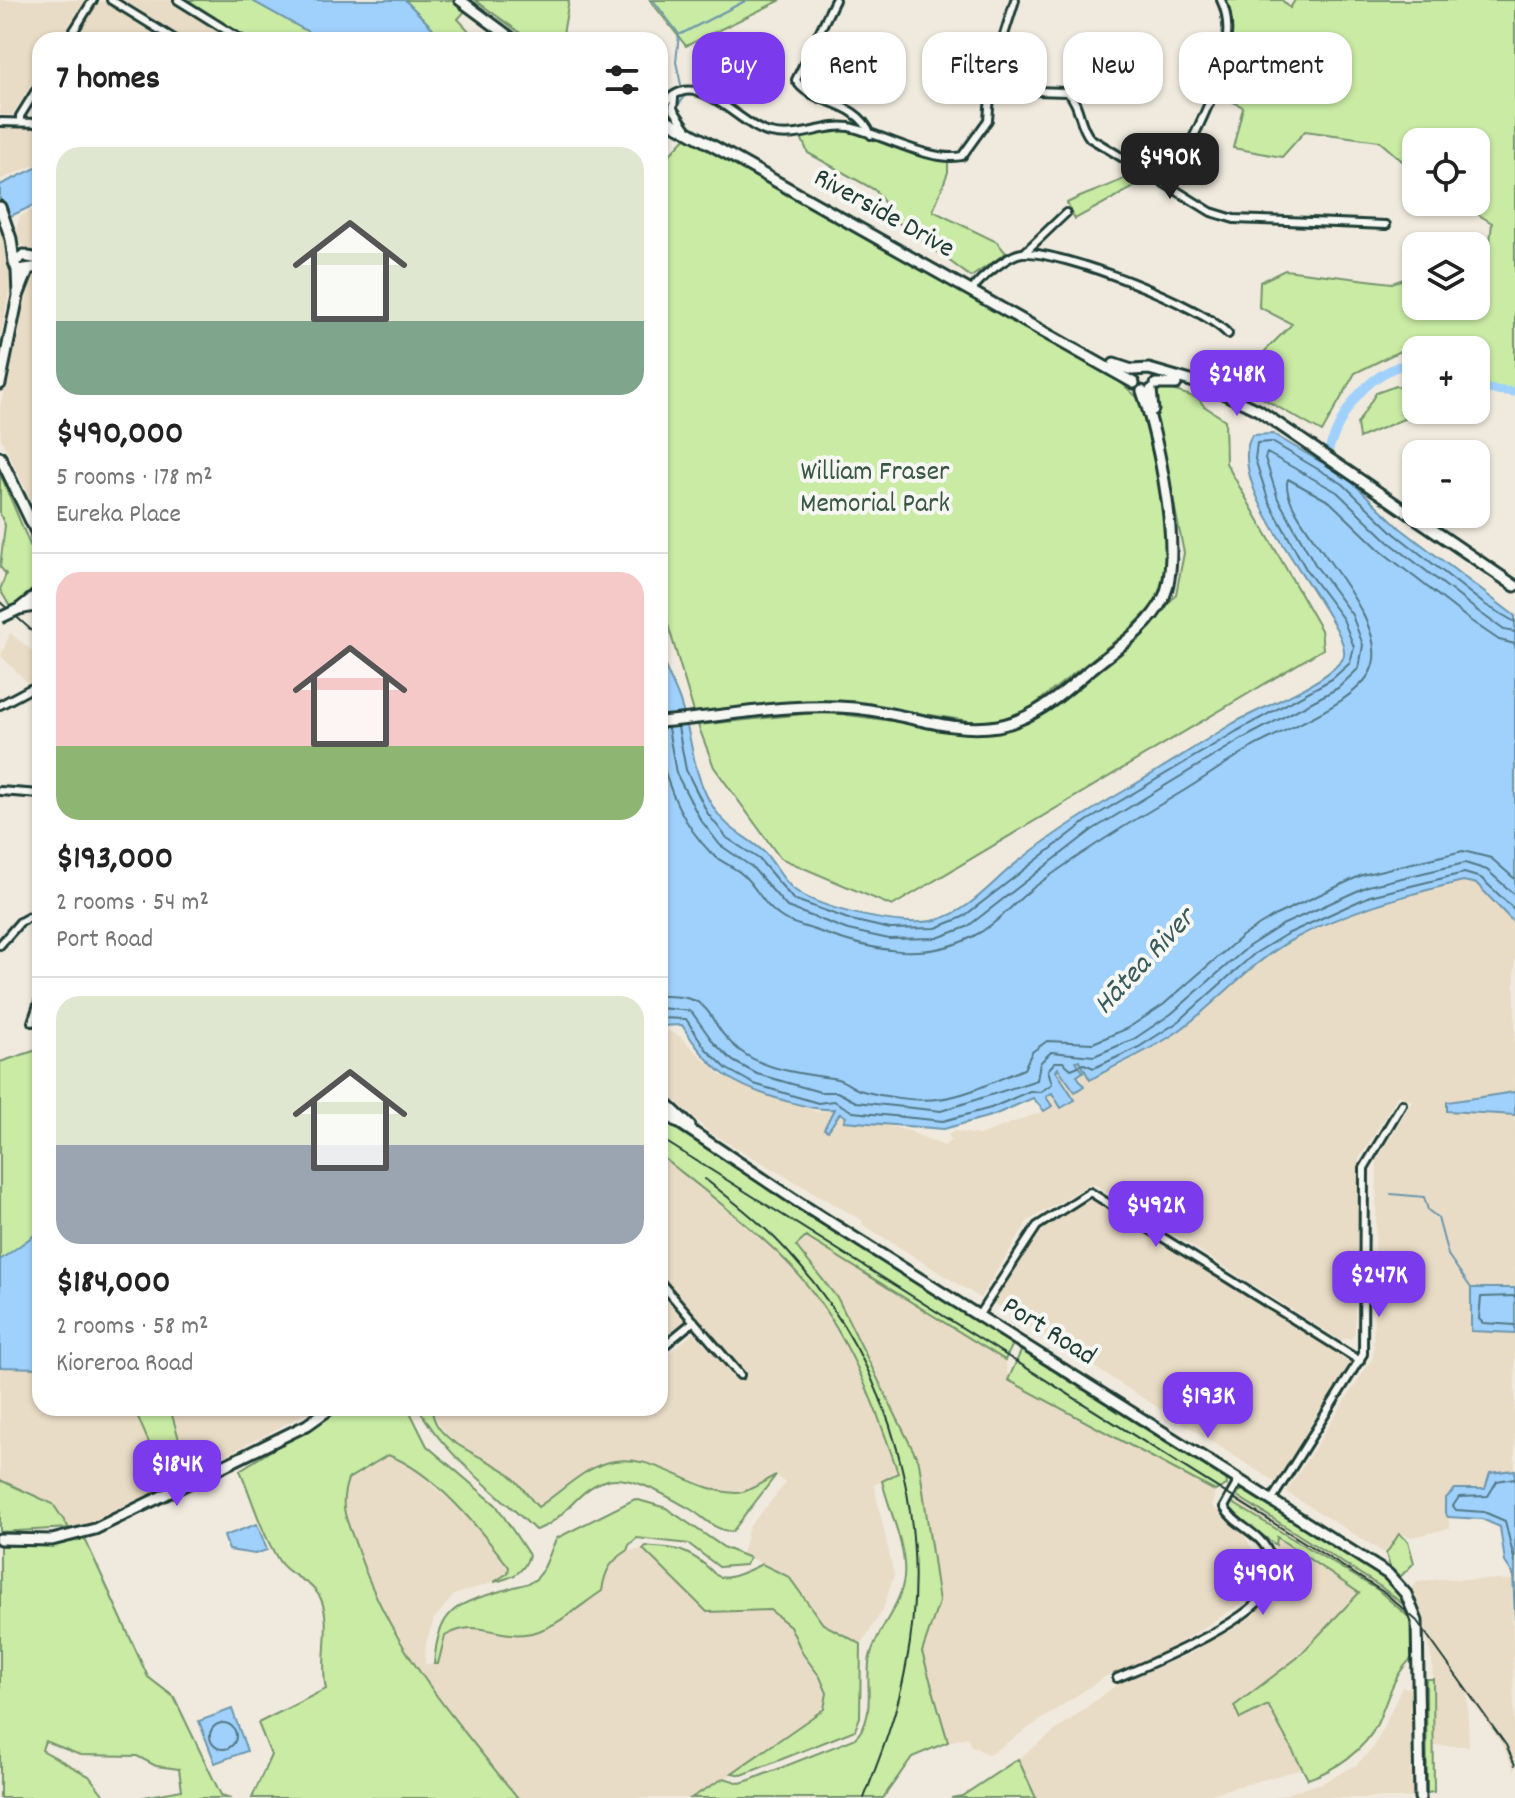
<!DOCTYPE html>
<html lang="en">
<head>
<meta charset="utf-8">
<style>
  body { margin:0; font-family:Dekko,sans-serif; background:#f2f2f2; color:#222; height:100vh; display:flex; flex-direction:column; font-size:30px; white-space:nowrap }
  * { box-sizing:border-box; margin:0 }
  p { font-size:26px; color:#767676 }
  .icon { flex:none; width:44px; height:44px; fill:none; stroke:currentColor; stroke-width:2; stroke-linecap:round; stroke-linejoin:round }
  .map { position:relative; flex:1; overflow:hidden }
  .side { position:absolute; left:32px; top:32px; width:636px; height:1384px; display:flex; flex-direction:column; background:#fff; border-radius:24px; box-shadow:0 2px 6px #0004 }
  .side>* { flex:none }
  .guide { position:absolute; left:692px; top:32px; width:702px; height:72px; display:flex; gap:16px }
  .buttons { position:absolute; left:1402px; top:128px; display:grid; gap:16px }
  .buttons a { display:grid; place-items:center; width:88px; height:88px; border-radius:16px; background:#fff; box-shadow:0 2px 6px #0004; font-size:40px }
  .price { position:absolute; translate:-50% -68px; padding:0 18px; border-radius:16px; background:#7c3aed; color:#fff; font-size:26px; line-height:52px; filter:drop-shadow(0 2px 4px #0008) }
  .price::after { content:''; position:absolute; left:50%; top:48px; width:24px; height:18px; margin-left:-12px; background:inherit; clip-path:polygon(0 0,100% 0,50% 100%) }
  .price.active { background:#222; color:#fff }
  ul { padding:0; list-style:none }
  li { display:grid; align-content:center; gap:16px; height:424px; padding:0 24px }
  li+li { border-top:2px solid #e0e0e0 }
  li span { display:grid; place-items:center; height:248px; border-radius:24px; color:#555 }
  li>.icon { margin-inline-start:auto }
  span .icon { width:144px; height:144px; fill:#fffc; stroke-width:1 }
  li b { font-size:34px }
  h2 { display:flex; justify-content:space-between; align-items:center; height:96px; padding:0 24px; font-size:34px }
  .chip { padding:0 28px; border-radius:24px; background:#fff; box-shadow:0 2px 6px #0004; font-size:28px; line-height:72px }
  .chip.active { background:#7c3aed; color:#fff }
  .map>svg:first-child { display:block }
  .built { fill:#e9dcc6 }
  .green { fill:#c9eba4; stroke:#74946c; stroke-width:2; fill-rule:evenodd }
  .water { fill:#a0d1fc; stroke:#6c96ac; stroke-width:2 }
  .lines { fill:none; stroke-linecap:round; stroke-linejoin:round }
  .shore { stroke:#537884; stroke-width:2 }
  .stream { stroke:#6c96ac; stroke-width:2 }
  .river { stroke:#a0d1fc; stroke-width:9 }
  .minor-casing { stroke:#1f3d34; stroke-width:12 }
  .secondary-casing { stroke:#1f3d34; stroke-width:15 }
  .minor { stroke:#f6f6f2; stroke-width:6 }
  .secondary { stroke:#f6f6f2; stroke-width:9 }
  .rail { stroke:#1f3d34; stroke-width:2 }
  .secondary-bridge-casing { stroke:#1f3d34; stroke-width:15; stroke-linecap:butt }
  .secondary-bridge { stroke:#f6f6f2; stroke-width:9 }
  .labels { text-anchor:middle; dominant-baseline:central; stroke-width:8; stroke-linejoin:round; paint-order:stroke }
  .street-label { font-size:28px; fill:#1f3d34; stroke:#f6f6f2 }
  .park-label { font-size:28px; fill:#385745; stroke:#f6f6f2 }
  .water-label { font-size:30px; font-style:italic; fill:#395b5c; stroke:#f6f6f2 }
</style>
</head>
<body>
<div class="map">
<svg width="1515" height="1798" viewBox="0 0 1515 1798">
  <rect width="100%" height="100%" fill="#f0eade"/>
  <filter id="ink" filterUnits="userSpaceOnUse"><feTurbulence type="fractalNoise" baseFrequency=".0125" numOctaves="2"/><feDisplacementMap in="SourceGraphic" scale="16" xChannelSelector="R" yChannelSelector="G"/><feConvolveMatrix kernelMatrix="1 2 1 2 8 2 1 2 1" color-interpolation-filters="sRGB"/></filter>
  <g filter="url(#ink)">
    <!-- built -->
    <path class="built" d="M0 0H85L60 40H40V72L12 115H0Z
      M123 0H178L241 40H186Z
      M103 1 106 2 168 40H74L98 3Z
      M11 125 40 126V163L0 180V127Z
      M30 211 40 213V255L21 244 16 231 20 216Z
      M3 228 12 277 0 340V230Z
      M40 272V519L1 438 0 426V407L29 277Z
      M10 633 40 657V695L1 656Z
      M1463 881 1476 884 1515 924V1092L1448 1102V1111L1515 1115V1288L1472 1289 1471 1322 1472 1331 1515 1333V1470L1490 1473 1485 1489 1448 1516 1450 1528 1413 1537 1399 1534 1386 1554 1286 1492 1373 1357 1377 1160 1412 1101 1398 1095 1359 1159 1355 1333 1352 1338 1340 1340 1092 1183 1028 1221 980 1298 862 1224 863 1221 709 1132 660 1087V1028L678 1035 722 1076 818 1112 835 1109 824 1128 828 1131 840 1113 846 1117 845 1121 860 1120 907 1130 944 1146 951 1140 948 1135 954 1131 979 1135 1044 1111 1052 1106 1045 1097 1052 1093 1062 1108 1074 1099 1055 1071 1059 1068 1075 1092 1077 1076 1083 1072 1075 1062 1078 1060 1090 1079 1120 1066 1184 1027 1259 960 1290 941 1373 903Z
      M660 1155 780 1255 813 1293 847 1346 877 1408 898 1473 874 1485 894 1575 883 1610 861 1644 823 1624 789 1577 742 1554 749 1527 786 1483 776 1475 740 1494 703 1486 649 1463H602L538 1507 509 1474 479 1458 446 1434 430 1411 660 1408V1359L694 1333 737 1378 744 1373 660 1275Z
      M1087 1196 1351 1361 1275 1482 995 1304 994 1299 1030 1238Z
      M806 1237 1005 1360 1009 1380 1215 1491 1212 1506 1245 1536 1254 1553V1566L1241 1604 1170 1649 1106 1676 989 1755 970 1745 967 1737 948 1742 922 1652 939 1602 919 1462 796 1246Z
      M660 1292 684 1320 660 1343Z
      M0 1367 40 1368V1408H134L167 1485 91 1522 69 1528 52 1504 0 1480Z
      M170 1408H317L189 1474Z
      M388 1455 405 1461 475 1523 509 1567V1573L494 1582 454 1595 434 1619 426 1643 425 1664H438L445 1636 459 1628 476 1626 526 1634 602 1591 605 1572 612 1561 627 1551 643 1549 707 1612 770 1609 790 1626 827 1693 824 1709 712 1788 691 1798H518L423 1680 370 1588 341 1501 348 1479Z
      M1234 1494 1381 1587 1408 1608 1412 1620 1378 1590 1231 1502Z
      M1276 1536 1359 1593 1279 1674 1268 1705 1302 1769 1196 1798H1036L1018 1759 1120 1682 1188 1655 1247 1617 1274 1588Z
      M1444 1579 1512 1580 1515 1773 1504 1748 1467 1694 1469 1746H1434L1432 1661 1423 1616 1411 1589 1418 1581Z
      M1402 1687 1412 1688 1415 1798H1273L1322 1783 1356 1765 1374 1747Z"/>
    <!-- green -->
    <path class="green" d="M183 0H251L323 40H247Z
      M405 0H450L466 10 458 19 472 34 463 40H444Z
      M475 0H569L562 40H530Z
      M650 0H781L686 46Z
      M1225 0H1282L1290 8 1295 0H1515V389L1476 388V350H1416V357L1406 348 1355 373 1322 432 1234 382 1292 324 1259 307 1260 282 1285 270 1392 283 1416 275V306H1476V257L1489 252 1492 223 1458 202H1476V142H1416V173L1379 141 1305 131 1282 157 1233 148 1243 107 1222 96C1217 63 1236 33 1225 0Z
      M854 122 873 134 948 158V172L933 211 997 242 1006 253 971 277 900 224 875 190 808 153 800 135Z
      M687 136 1079 359 1113 375 1139 399 1171 530 1174 553 1160 598 1129 630 1025 712 989 724 871 706 798 704 694 712 660 598V165Z
      M1135 173 1145 181 1075 219 1067 203C1090 191 1112 187 1135 173Z
      M1159 386 1198 398 1204 406 1225 420 1226 463 1321 630 1323 649 892 906 780 858 714 767 698 725 824 712 985 733 1024 724 1077 687 1159 616 1176 594 1184 553 1153 401 1154 390Z
      M1396 386 1416 389V410H1443L1408 417 1359 438 1357 424 1376 393Z
      M0 473 40 569 34 591 11 608 0 590 6 574 0 567 5 525 0 514Z
      M40 1049V1317L0 1305V1062Z
      M660 1119 1013 1344 1005 1360 806 1237 796 1246 838 1299 919 1462 939 1602 922 1652 948 1742 912 1757 883 1798H691L724 1778 740 1783 750 1780 854 1739C878 1718 864 1684 870 1657 877 1628 901 1607 904 1577 907 1548 889 1510 882 1481L898 1473C872 1394 839 1311 778 1253 741 1218 700 1187 660 1155Z
      M1022 1349 1226 1478 1227 1485 1215 1491 1008 1380Z
      M134 1408H170L189 1474 167 1485Z
      M339 1408H408L427 1446 496 1505 529 1555C524 1574 511 1578 494 1582L508 1573 509 1567C479 1528 434 1472 388 1455L348 1479C338 1509 347 1519 357 1548 389 1646 454 1719 518 1798H252L271 1755 258 1723 326 1689C319 1661 333 1623 320 1597 310 1579 288 1576 279 1561 262 1534 252 1499 240 1470Z
      M419 1408H432C432 1443 487 1456 509 1474 520 1483 528 1497 538 1507 558 1494 582 1470 605 1463 653 1449 690 1492 737 1493 748 1493 765 1480 776 1475L732 1532C714 1530 705 1518 690 1509 669 1497 628 1472 604 1481 576 1490 563 1523 535 1530 499 1493 442 1454 419 1408Z
      M0 1480 53 1504 69 1528 0 1532Z
      M1243 1490 1382 1574 1392 1582 1408 1608 1381 1587 1234 1494Z
      M635 1499 666 1508 725 1548 750 1558 745 1565 719 1567 689 1544 637 1538 629 1545 627 1551C610 1562 605 1570 602 1591 579 1606 553 1631 525 1634 493 1638 478 1617 445 1636L438 1664H434C439 1606 457 1604 508 1589 516 1586 526 1585 533 1581 546 1573 549 1551 557 1538Z
      M1231 1502 1378 1590 1412 1620 1413 1657C1392 1676 1388 1700 1377 1724 1365 1750 1335 1770 1308 1779L1268 1705 1240 1719 1234 1706 1297 1658 1359 1593 1277 1537 1276 1545 1236 1516 1229 1506Z
      M1399 1534 1408 1541 1414 1563 1400 1577 1390 1567 1386 1554Z
      M85 1539 148 1677 174 1697 221 1795 231 1798H0V1546L52 1545ZM45 1741 80 1755 137 1756 156 1766 179 1769 182 1790 139 1798H106L89 1776 42 1750Z
      M646 1546C657 1548 673 1547 684 1552 726 1569 703 1593 762 1564L789 1577 823 1624 861 1644 860 1717 855 1730 742 1775 732 1773 824 1709 827 1693 820 1677 803 1654 790 1626 770 1610 707 1612 643 1549Z
      M1426 1679H1433L1434 1792 1427 1793Z
      M1018 1759 1036 1798H951L962 1796Z"/>
    <!-- water -->
    <path class="water" d="M251 0H405L444 40H323Z
      M40 166V206H32L0 221V185Z
      M1273 434 1348 478 1400 528 1515 616V924L1477 884 1463 881C1402 896 1345 911 1290 941 1248 965 1218 1002 1180 1030 1151 1051 1120 1062 1090 1080L1079 1060 1076 1061 1083 1072 1077 1076 1084 1086 1075 1092 1058 1068 1056 1071 1075 1100 1061 1108 1052 1093 1046 1097 1052 1106 1044 1111 1033 1098 994 1115 944 1129 844 1121 846 1117 840 1113 828 1131 824 1129 834 1109C817 1110 804 1106 786 1101 733 1086 711 1072 682 1025L660 1026V652C665 672 677 688 682 708 694 745 692 776 715 810 729 831 748 837 765 853 776 865 782 881 796 891 822 910 904 928 936 920 967 912 986 889 1009 869 1045 839 1084 814 1124 791 1161 769 1196 746 1232 724 1263 706 1320 687 1342 660 1364 633 1218 494 1252 435Z
      M1515 1092V1115L1447 1111V1102Z
      M40 1231V1368L0 1367V1260Z
      M1471 1288H1515V1333L1471 1331Z
      M1515 1470V1620L1513 1574 1505 1562 1500 1527 1482 1519 1448 1517 1445 1513V1499L1455 1489H1485L1490 1473Z
      M257 1524 267 1550 255 1554 229 1550 224 1536Z
      M232 1709 247 1751 215 1763 199 1721Z"/>
    <g class="lines">
      <!-- shore -->
      <path class="shore" d="M678 727 686 770 708 814 727 838 759 859 793 899 851 920 890 929 936 928 963 917 1087 821 1237 731 1332 679 1350 663 1354 647 1343 619 1307 571 1269 502 1255 459 1257 443 1272 442 1343 484 1395 534 1484 604 1515 622
        M668 728 676 773 700 819 720 845 752 867 787 907 848 930 889 939 937 938 967 927 1092 830 1242 739 1338 688 1359 668 1363 645 1352 615 1316 566 1278 499 1265 458 1267 453 1337 492 1389 542 1479 612 1504 630 1515 632
        M660 752C667 788 684 826 711 853 721 863 736 867 745 877 758 890 765 907 781 917 791 924 804 926 815 930 866 949 921 963 972 937 997 925 1012 904 1033 888 1079 854 1125 825 1175 796 1201 781 1225 763 1251 748 1282 730 1357 703 1371 670 1396 615 1274 514 1288 479L1330 502 1381 551 1471 621 1499 640 1515 644
        M660 996C719 994 702 1021 739 1050 766 1071 805 1074 837 1079 846 1081 851 1087 859 1090 880 1096 916 1102 938 1099 968 1096 996 1080 1024 1069L1032 1052 1047 1041 1093 1043 1128 1028 1163 1005 1242 936 1276 915 1362 875 1463 851 1491 858 1515 879
        M660 1008 691 1011 714 1043 733 1061 757 1074 820 1092H837L856 1102 941 1111 1037 1080 1040 1063 1051 1052 1094 1056 1134 1039 1171 1014 1249 946 1282 925 1368 886 1465 863 1487 870 1515 895
        M660 1018 686 1019 706 1049 727 1069 754 1084 818 1103 834 1101 853 1112 943 1121 991 1108 1030 1091 1040 1092 1052 1084 1048 1070 1055 1062H1063L1071 1069 1084 1064 1094 1068 1139 1047 1178 1022 1254 954 1285 935 1370 896 1464 873 1481 878 1515 910
        M1515 1296 1481 1297 1479 1319 1483 1323 1515 1325
        M1515 1478 1497 1481 1488 1496 1459 1497 1453 1506 1456 1510 1484 1512 1505 1521 1515 1563
        M210 1736a13 13 0 1 1 26 0a13 13 0 1 1-26 0Z"/>
      <!-- stream -->
      <path class="stream" d="M653 0 679 34 676 62 682 89
        M681 34 747 0
        M677 106 684 98
        M1391 1194 1424 1197 1428 1210 1438 1218 1448 1255 1471 1288"/>
      <!-- river -->
      <path class="river" d="M1476 388 1515 392
        M1325 460C1339 419 1356 383 1399 366L1416 373"/>
      <defs>
        <path id="minor" d="M111 0 176 40
          M178 0 242 40
          M835 0 796 80C809 105 857 98 871 135
          M68 40 93 0
          M992 73 1034 91 1067 92C1081 104 1078 124 1090 138L1169 186C1191 140 1246 50 1221 0
          M674 98 673 109 687 129
          M660 110C693 58 735 125 770 133 801 140 826 123 849 127 880 133 930 163 962 156L988 120 992 73 1015 0
          M0 122 40 123
          M20 122V116L40 84
          M1169 186 1211 212 1234 219 1386 225
          M1024 253 1066 213
          M973 289C980 278 1008 255 1022 253 1061 250 1203 306 1228 334
          M0 705 30 689
          M0 791 40 794
          M0 945 20 922 40 911
          M32 1022 40 999
          M660 1282 740 1375
          M978 1316 1037 1226 1090 1192 1360 1361
          M660 1349 694 1321
          M1271 1501 1363 1354 1364 1168 1402 1104
          M1117 1678C1152 1663 1255 1621 1270 1586 1273 1577 1273 1565 1270 1556 1261 1531 1236 1528 1224 1507L1239 1480"/>
        <path id="secondary" d="M460 0 514 40
          M660 116 1134 383
          M0 207 11 239 14 262
          M24 255 14 262 17 270 40 267
          M28 257 40 259
          M18 296 28 270
          M1114 364 1132 370 1149 369 1208 386 1258 410 1515 586
          M0 384 18 296 17 270
          M1156 384H1176
          M1151 390 1153 410
          M0 457 40 540
          M37 536 40 552
          M19 609 40 592
          M19 609 40 605
          M660 722C723 717 791 702 854 708 901 712 950 734 998 726 1035 719 1062 694 1090 670 1115 649 1148 629 1163 599 1184 555 1158 437 1142 391
          M660 1098 690 1126
          M660 1110 798 1202 1388 1574 1406 1594 1417 1621 1420 1798
          M0 1539 52 1540 95 1529 307 1425 331 1408"/>
      </defs>
      <!-- minor casing -->
      <use href="#minor" class="minor-casing"/>
      <!-- secondary casing -->
      <use href="#secondary" class="secondary-casing"/>
      <!-- minor -->
      <use href="#minor" class="minor"/>
      <!-- secondary -->
      <use href="#secondary" class="secondary"/>
      <!-- rail -->
      <path class="rail" d="M0 602 40 638
        M660 1138 1385 1593 1417 1621 1506 1745 1515 1765
        M705 1179C737 1204 769 1229 795 1260 892 1370 934 1522 906 1666 898 1711 881 1755 864 1798"/>
      <defs>
        <path id="secondary-bridge" d="M0 618 19 609"/>
      </defs>
      <!-- secondary-bridge casing -->
      <use href="#secondary-bridge" class="secondary-bridge-casing"/>
      <!-- secondary-bridge -->
      <use href="#secondary-bridge" class="secondary-bridge"/>
    </g>
  </g>
  <g class="labels">
    <!-- street labels -->
    <g class="street-label">
      <text transform="translate(883 215) rotate(29)">Riverside Drive</text>
      <text transform="translate(1048 1333) rotate(32)">Port Road</text>
    </g>
    <!-- park labels -->
    <g class="park-label">
      <text x="875" y="474">William Fraser<tspan x="875" dy="32">Memorial Park</tspan></text>
    </g>
    <!-- water labels -->
    <g class="water-label">
      <text transform="translate(1146 963) rotate(-47)">Hātea River</text>
    </g>
  </g>
</svg>
<div class="buttons">
<a><svg class="icon" aria-label="locate" viewBox="0 0 24 24"><circle cx="12" cy="12" r="6"/><path d="M12 2v4M12 18v4M2 12h4M18 12h4"/></svg></a>
<a><svg class="icon" aria-label="layers" viewBox="0 0 24 24"><path d="M12 4l9 5-9 5-9-5zM3 14l9 5 9-5"/></svg></a>
<a>+</a>
<a>−</a>
</div>
<b class="price active" style="left:1170px;top:201px">$490K</b>
<b class="price" style="left:1237px;top:418px">$248K</b>
<b class="price" style="left:1156px;top:1249px">$492K</b>
<b class="price" style="left:1379px;top:1319px">$247K</b>
<b class="price" style="left:1208px;top:1440px">$193K</b>
<b class="price" style="left:177px;top:1508px">$184K</b>
<b class="price" style="left:1263px;top:1617px">$490K</b>
<div class="guide">
<a class="chip active">Buy</a>
<a class="chip">Rent</a>
<a class="chip">Filters</a>
<a class="chip">New</a>
<a class="chip">Apartment</a>
</div>
<section class="side">
<h2>7 homes<svg class="icon" aria-label="filters" viewBox="0 0 24 24"><path d="M4 7h16M4 17h16"/><circle cx="9" cy="7" r="2"/><circle cx="15" cy="17" r="2"/></svg></h2>
<ul>
<li><span style="background:linear-gradient(#dfe7d0 70%,#7fa58c 0)"><svg class="icon" aria-label="home" viewBox="0 0 24 24"><path d="M3 11l9-7 9 7M6 9v11h12V9"/></svg></span><div><b>$490,000</b><p>5 rooms · 178 m²</p><p>Eureka Place</p></div></li>
<li><span style="background:linear-gradient(#f6c9c9 70%,#8fb573 0)"><svg class="icon" aria-label="home" viewBox="0 0 24 24"><path d="M3 11l9-7 9 7M6 9v11h12V9"/></svg></span><div><b>$193,000</b><p>2 rooms · 54 m²</p><p>Port Road</p></div></li>
<li><span style="background:linear-gradient(#dfe7d0 60%,#9aa5b1 0)"><svg class="icon" aria-label="home" viewBox="0 0 24 24"><path d="M3 11l9-7 9 7M6 9v11h12V9"/></svg></span><div><b>$184,000</b><p>2 rooms · 58 m²</p><p>Kioreroa Road</p></div></li>
</ul>
</section>
</div>
</body>
</html>
